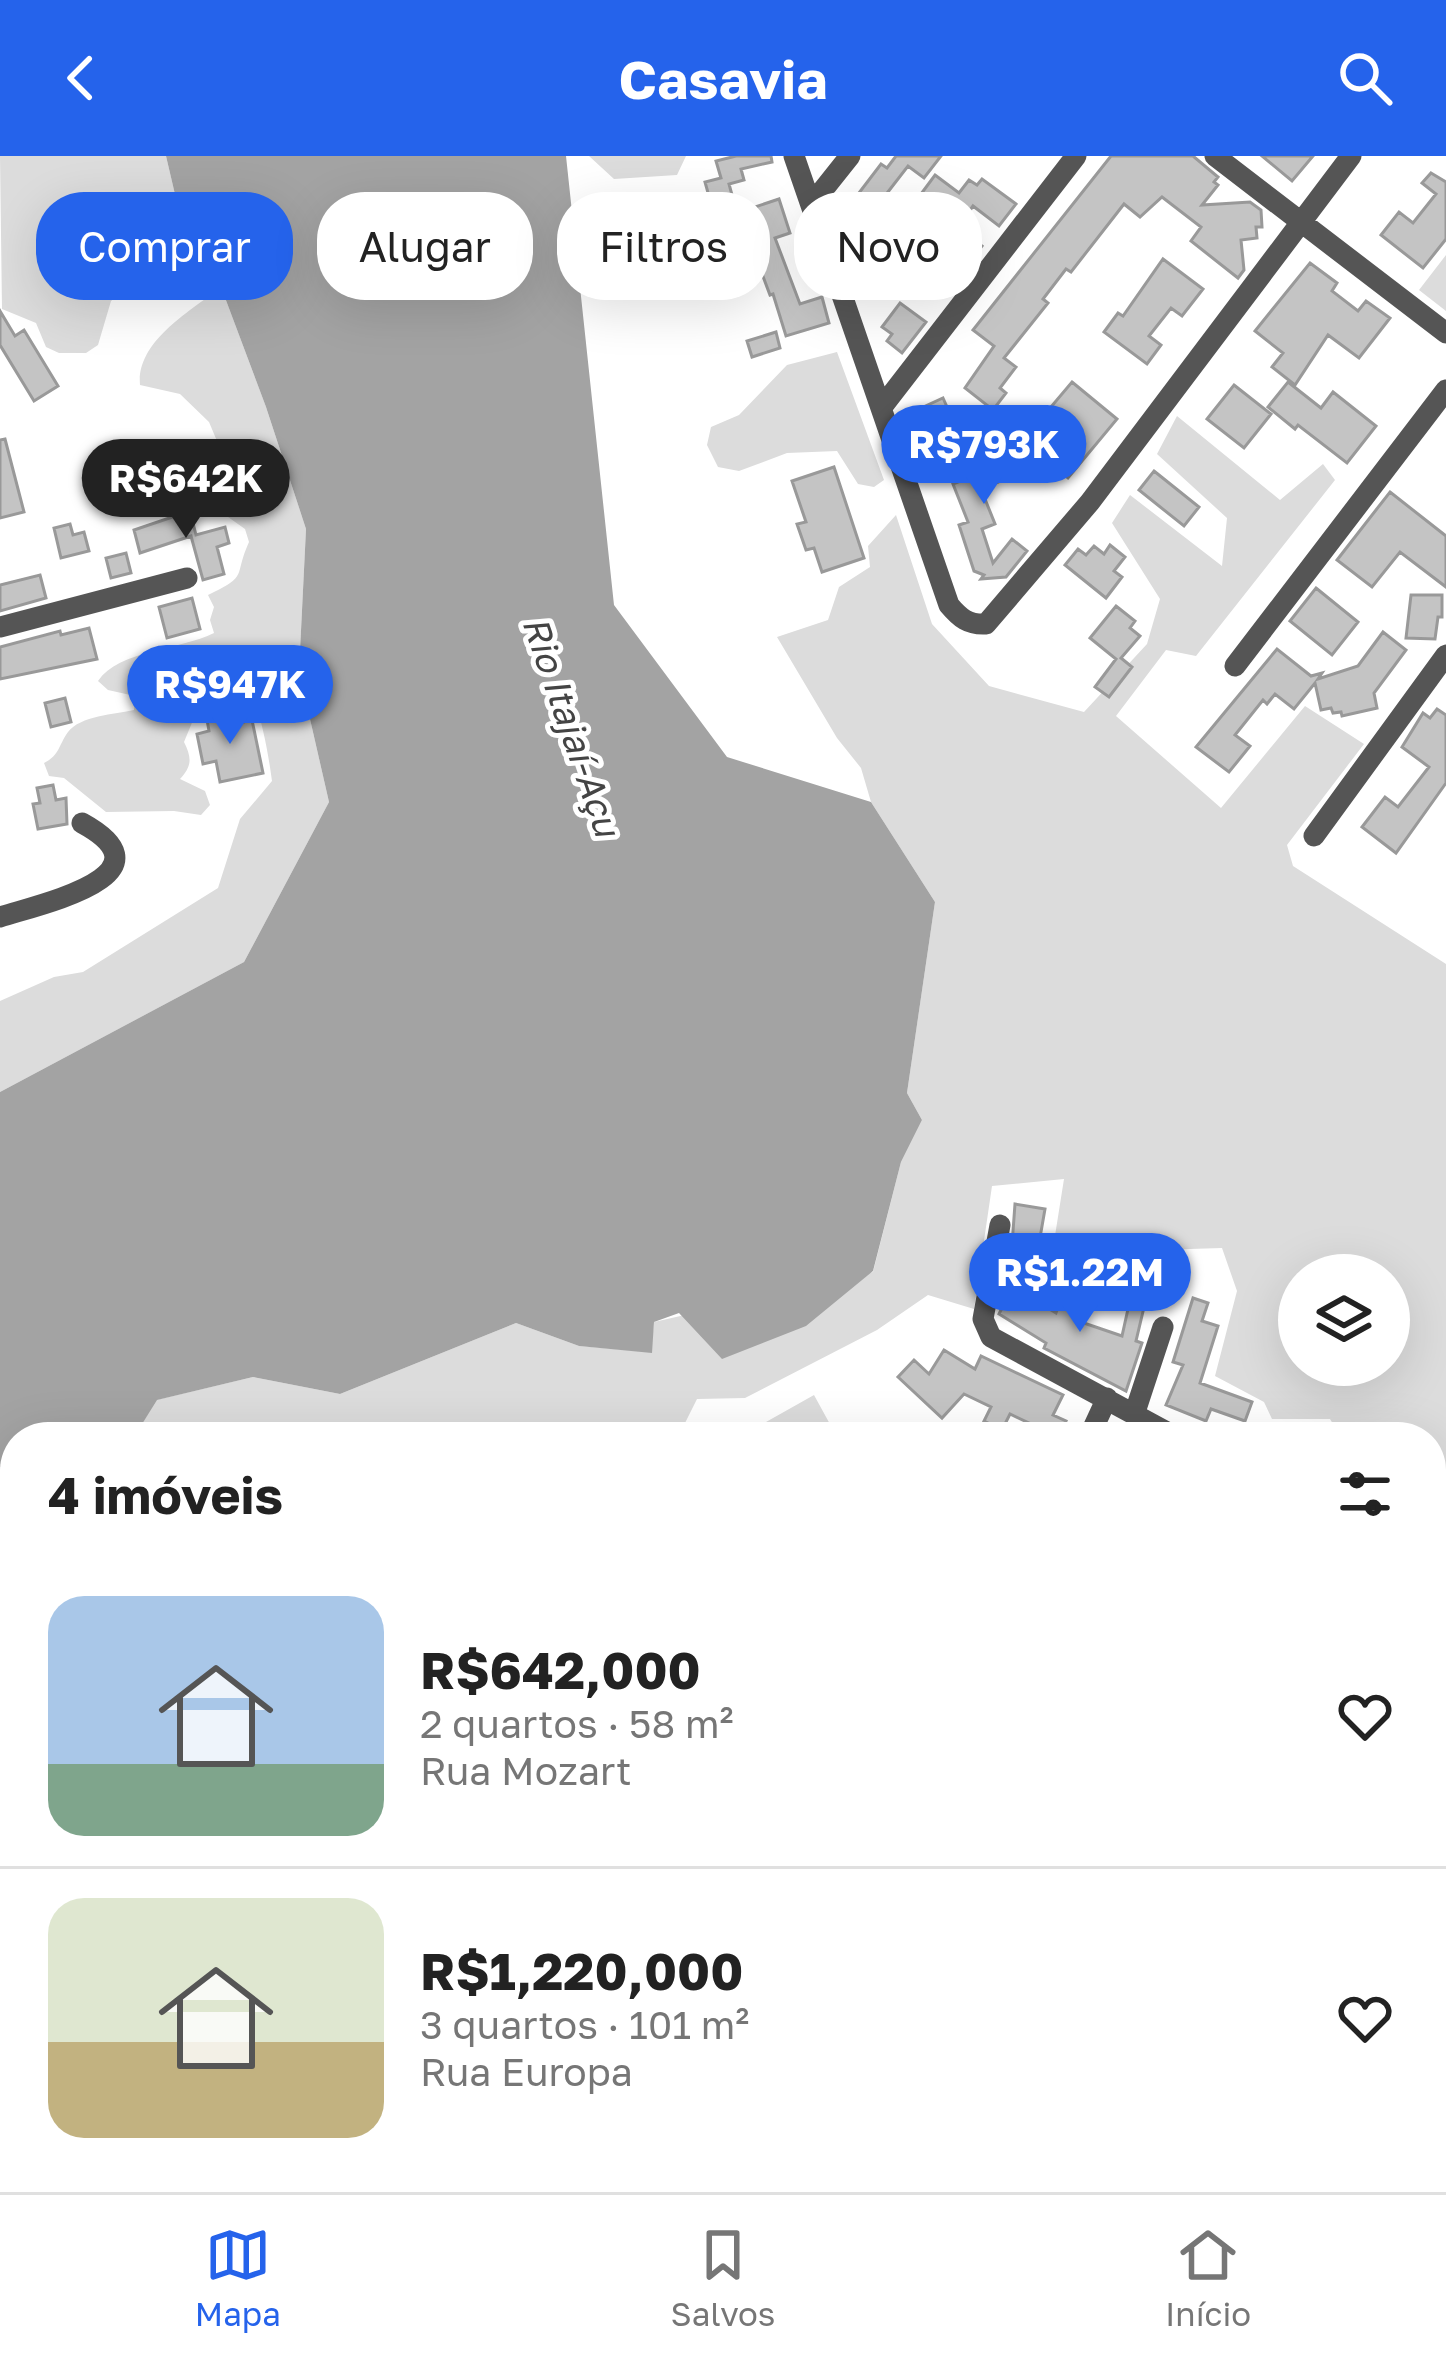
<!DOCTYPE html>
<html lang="pt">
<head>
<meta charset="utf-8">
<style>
  body { margin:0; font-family:"Golos Text",sans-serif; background:#f2f2f2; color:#222; height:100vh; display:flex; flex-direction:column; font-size:45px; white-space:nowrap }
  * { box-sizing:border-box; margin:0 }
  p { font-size:39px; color:#767676 }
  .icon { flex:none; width:66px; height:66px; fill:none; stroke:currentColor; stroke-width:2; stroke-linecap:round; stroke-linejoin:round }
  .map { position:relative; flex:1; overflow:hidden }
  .drawer { position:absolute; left:0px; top:1266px; width:1446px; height:771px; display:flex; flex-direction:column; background:#fff; border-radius:48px 48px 0 0; box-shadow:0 12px 48px #0002 }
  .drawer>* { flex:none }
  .hud { position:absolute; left:36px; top:36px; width:1374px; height:108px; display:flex; gap:24px }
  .fabs { position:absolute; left:1278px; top:1098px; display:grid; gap:24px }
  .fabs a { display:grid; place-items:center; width:132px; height:132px; border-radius:50%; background:#fff; box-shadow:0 12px 48px #0002; font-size:60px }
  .price { position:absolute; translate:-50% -102px; padding:0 27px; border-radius:42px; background:#2563eb; color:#fff; font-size:39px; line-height:78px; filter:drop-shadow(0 3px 6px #0008) }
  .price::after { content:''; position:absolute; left:50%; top:72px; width:36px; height:27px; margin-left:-18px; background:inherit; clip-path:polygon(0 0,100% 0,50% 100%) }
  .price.active { background:#222; color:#fff }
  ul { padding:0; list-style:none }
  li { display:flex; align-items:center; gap:36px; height:300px; padding:0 48px }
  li+li { border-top:3px solid #e0e0e0 }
  li span { display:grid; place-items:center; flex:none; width:336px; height:240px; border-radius:36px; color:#555 }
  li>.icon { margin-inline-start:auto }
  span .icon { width:144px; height:144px; fill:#fffc; stroke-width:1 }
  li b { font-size:51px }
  h2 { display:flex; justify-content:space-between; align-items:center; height:144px; padding:0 48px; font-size:51px }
  .tag { padding:0 42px; border-radius:48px; background:#fff; box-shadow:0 12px 48px #0002; font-size:42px; line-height:108px }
  .tag.active { background:#2563eb; color:#fff }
  header { display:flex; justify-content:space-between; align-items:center; height:156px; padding:0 48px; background:#2563eb; color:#fff; font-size:54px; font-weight:700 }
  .menu { display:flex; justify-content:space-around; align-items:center; height:168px; border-top:3px solid #e0e0e0; background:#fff; font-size:33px; color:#767676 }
  .menu a { display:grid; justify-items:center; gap:6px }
  .menu .active { color:#2563eb }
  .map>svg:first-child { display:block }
  .green { fill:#dcdcdc; fill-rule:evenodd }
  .water { fill:#a3a3a3 }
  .building { fill:#c4c4c4; stroke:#999; stroke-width:3 }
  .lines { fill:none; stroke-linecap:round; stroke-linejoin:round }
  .major-casing { stroke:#dbdbdb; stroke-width:28 }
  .minor { stroke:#555; stroke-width:21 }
  .major { stroke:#000; stroke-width:24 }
  .labels { text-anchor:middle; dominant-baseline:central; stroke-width:10; stroke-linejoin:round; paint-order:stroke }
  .water-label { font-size:36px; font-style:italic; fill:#444; stroke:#fff }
</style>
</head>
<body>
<header><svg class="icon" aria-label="back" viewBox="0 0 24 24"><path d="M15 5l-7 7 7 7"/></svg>Casavia<svg class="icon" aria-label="search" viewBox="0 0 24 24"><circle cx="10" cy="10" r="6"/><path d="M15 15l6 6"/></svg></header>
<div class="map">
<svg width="1446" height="2036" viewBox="0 0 1446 2036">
  <rect width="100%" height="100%" fill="#fff"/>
  <!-- green -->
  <path class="green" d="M0 0H166L181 64 171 88 158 95 145 119 111 145 98 189 86 197H59L46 191 36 167 2 153Z
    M589 0H686L677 19 614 23Z
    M1446 99V155L1419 134Z
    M221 131 266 251 306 373 299 515 329 646 244 806 0 936V845L54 821 83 816 218 732 240 663 272 625C268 595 257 528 234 510L210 523 184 586C192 602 192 610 180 623L205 635 210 649 201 659 174 655 106 656 64 622 49 620 44 607C60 599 58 590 68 576 80 560 115 558 134 554L135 540 108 534 98 525C119 494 180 494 214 477L210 464 214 451 208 439C250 419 233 421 249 386L245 373 221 356 230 328V316L209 266 180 238 140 229C136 185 191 155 221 131Z
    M837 196 884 324 874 331 858 328 837 295 787 297 739 315 718 311 707 289 711 271 739 259 787 209Z
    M1177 260 1280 344 1323 308 1335 324 1196 500 1166 494 1116 560 1221 652 1305 550 1364 588 1287 689 1293 710 1446 808V1365L1442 1371 1446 1380V1609L1431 1613V1281H1341L1330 1263H1272L1264 1246 1215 1220 1237 1135 1222 1092 1157 1094 1143 1135 1070 1130 1054 1086 1064 1023 992 1030 974 1153 928 1139 877 1174 745 1242 697 1243 678 1281H530L493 1275 464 1281H419L410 1275 386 1281H134L156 1244 253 1221 340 1238 516 1167 579 1190 651 1196 654 1166 873 1116 901 1006 922 964 907 937 935 746 871 646 861 612 837 582 777 481 828 464 839 431 870 411 868 390 896 359 932 468 989 530 1084 556 1147 488 1160 443 1112 367 1130 339 1222 410 1227 362 1157 298ZM1299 1119H1389V1209H1299Z
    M814 1239 837 1281H774L766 1266Z
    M0 1311 15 1312V1410L0 1407Z
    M1431 1908 1446 1917V1981L1431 1989Z
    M0 1931 15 1935V2011L0 2004Z
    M848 2022H1115L1110 2036H843Z"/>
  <!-- water -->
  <path class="water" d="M166 0H566L614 449 727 601 871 646 935 746 907 937 922 964 901 1006 873 1115 806 1170 722 1203 679 1157 654 1166 652 1197 579 1190 516 1167 340 1238 253 1221 157 1244 134 1281H15V1312L0 1311V936L244 806 329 646 299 515 306 373 266 251 221 131 181 64Z"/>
  <!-- building -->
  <path class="building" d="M736 0H771L772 6 741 13 744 24 729 28 732 39 710 44 705 26 721 22 716 5Z
    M896 0H941L924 22 908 10 884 41 905 56 887 80 849 50 881 8 887 12Z
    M1111 0H1193L1218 21 1214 26 1218 29 1202 49 1250 46 1261 54 1262 71H1256L1257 82 1241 84 1244 114 1238 122 1191 85 1201 71 1162 41 1140 61 1124 48 1071 116 1066 113 1043 143 1048 147 1004 202 1016 211 1000 232 1006 237 993 254 965 232 994 190 973 174Z
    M1262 0H1313L1292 25Z
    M1431 17 1446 26V83L1423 112 1381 79 1399 56 1413 67 1436 38 1422 27Z
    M935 19 959 37 969 24 977 29 982 23 1016 48 999 70 973 50 960 68 921 38Z
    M779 43 790 77 775 82 800 148 822 141 829 167 786 180 773 138 770 139 755 99 762 96 749 53Z
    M955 69 982 90 958 121 931 100Z
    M1163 103 1203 133 1182 160 1171 152 1149 180 1161 189 1147 208 1104 176 1118 157 1123 160Z
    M1310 107 1337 127 1332 135 1358 155 1366 145 1390 162 1359 202 1328 179 1295 229 1272 211 1283 197 1255 175Z
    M900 147 926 166 902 197 887 185 892 178 882 171Z
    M0 155 15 180 24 174 58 230 34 245 0 189Z
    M776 176 780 192 752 201 747 185Z
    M1072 226 1117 263 1068 322 1023 284Z
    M1288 226 1321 252 1333 236 1376 270 1347 307 1298 269 1295 273 1268 251Z
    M1234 229 1271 258 1244 292 1207 263Z
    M943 242 956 271 930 283 917 254Z
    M995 279 1013 320 981 333 995 368 982 373 993 407 1012 383 1027 395 1006 421 981 423 984 419 974 415 959 369 968 366 953 328 968 322 956 295Z
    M5 283 24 356 0 362V284Z
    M834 311 864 402 822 416 814 392 806 394 797 368 806 366 792 325Z
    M1154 315 1199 351 1184 370 1139 334Z
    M1390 336 1446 380V431L1400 396 1372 431 1337 404Z
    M190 355 196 379 225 371 229 387 217 391 224 418 203 424 191 380 140 397 134 374Z
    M70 368 73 379 84 376 89 395 61 402 54 372Z
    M1110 389 1125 401 1114 415 1122 421 1106 442 1065 409 1078 393 1086 399 1094 390 1104 398Z
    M126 397 131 417 111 422 106 402Z
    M40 419 46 442 0 455V429Z
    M1316 432 1358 466 1332 499 1290 465Z
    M1411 439H1442V461H1438L1435 483 1406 482Z
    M192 442 200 473 167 482 159 451Z
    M1116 450 1135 465 1130 472 1140 480 1121 502 1132 511 1109 541 1095 531 1116 503 1090 482Z
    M89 472 97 503 0 523V491L60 475 61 479Z
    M1383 476 1406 494 1374 537 1377 552 1342 560 1341 556 1333 557 1331 552 1321 554 1315 527 1294 553 1275 538 1267 548 1263 544 1235 579 1250 590 1229 616 1196 591 1277 493 1311 520 1322 517 1318 523 1358 510Z
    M65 542 71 566 51 571 45 547Z
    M231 553 235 568 252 564 263 617 220 626 216 605 203 608 197 578 209 575 206 558Z
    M1437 553 1446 559V627L1396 697 1362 671 1385 641 1398 651 1429 611 1402 591 1423 557 1430 562Z
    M53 629 56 644 66 642 67 668 38 673 33 648 40 647 37 632Z
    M1015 1048 1045 1053 1038 1093 1012 1089Z
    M1013 1130 1056 1157 1063 1137 1084 1147 1078 1165 1122 1180 1130 1144 1145 1147 1136 1185 1142 1187 1126 1235 1044 1192 1046 1187 999 1158Z
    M1193 1142 1208 1147 1202 1165 1218 1170 1200 1227 1252 1246 1245 1265 1211 1253 1206 1265 1166 1249 1183 1209 1173 1206Z
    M944 1194 975 1213 981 1200 1063 1239 1053 1259 1066 1265 1058 1281H1027L1033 1269 1010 1258 1002 1274 984 1265 991 1251 964 1238 942 1262 898 1221 914 1204 929 1218Z
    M0 1415 15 1417V1443L0 1441Z
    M15 1531V1554L0 1556V1533Z
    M0 1584H15V1643L0 1644Z
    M1443 1593 1446 1594V1926L1431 1895V1631Z
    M0 1675H15V1739H0Z
    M0 1863 15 1867V1929L0 1925Z
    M1431 2005 1446 2026V2036H1409L1431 2022Z
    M35 2022H88L86 2036 35 2029Z
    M723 2022H762L758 2036H718Z
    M1336 2022H1380L1390 2036H1346Z"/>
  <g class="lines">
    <defs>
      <path id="major" d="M0 1771H15
        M121 2036 124 2022"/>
    </defs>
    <!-- major casing -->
    <use href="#major" class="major-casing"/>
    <!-- minor -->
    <path class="minor" d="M794 0 949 449C960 462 968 469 986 468L1090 346 1351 0
      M1215 0 1446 177
      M811 49 850 0
      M882 251 1076 0
      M0 471 187 422
      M1235 510 1446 234
      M1314 680 1446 499
      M0 761C40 748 177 719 82 667
      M1000 1069 983 1163 991 1181 1176 1281
      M1135 1256 1163 1171
      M1089 1281 1107 1242
      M1431 1451 1446 1469
      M0 1457 15 1459
      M1431 1975 1446 1994
      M657 2036 663 2022
      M1003 2036 1007 2022
      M1199 2036 1204 2022"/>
    <!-- major -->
    <use href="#major" class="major"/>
  </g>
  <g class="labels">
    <!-- water labels -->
    <g class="water-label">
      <text transform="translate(572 570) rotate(71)">Rio Itajaí-Açu</text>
    </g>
  </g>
</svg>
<div class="fabs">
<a><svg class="icon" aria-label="layers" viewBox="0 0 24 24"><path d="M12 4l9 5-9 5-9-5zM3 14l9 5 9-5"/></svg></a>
</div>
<b class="price" style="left:984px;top:351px">R$793K</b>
<b class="price active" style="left:186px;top:385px">R$642K</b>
<b class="price" style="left:230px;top:591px">R$947K</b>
<b class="price" style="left:1080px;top:1179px">R$1.22M</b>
<div class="hud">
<a class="tag active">Comprar</a>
<a class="tag">Alugar</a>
<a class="tag">Filtros</a>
<a class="tag">Novo</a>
</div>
<section class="drawer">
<h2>4 imóveis<svg class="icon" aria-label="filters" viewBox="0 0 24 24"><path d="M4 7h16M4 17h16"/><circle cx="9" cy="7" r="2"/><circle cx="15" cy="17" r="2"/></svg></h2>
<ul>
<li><span style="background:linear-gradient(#a9c7e8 70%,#7fa58c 0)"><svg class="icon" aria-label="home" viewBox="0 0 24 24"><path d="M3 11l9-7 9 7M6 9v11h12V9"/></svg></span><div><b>R$642,000</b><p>2 quartos · 58 m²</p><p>Rua Mozart</p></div><svg class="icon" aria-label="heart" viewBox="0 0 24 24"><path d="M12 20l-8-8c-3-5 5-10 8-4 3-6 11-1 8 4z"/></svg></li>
<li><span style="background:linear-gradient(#dfe7d0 60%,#c2b280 0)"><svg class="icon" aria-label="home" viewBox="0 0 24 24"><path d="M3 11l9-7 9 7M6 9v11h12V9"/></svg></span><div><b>R$1,220,000</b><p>3 quartos · 101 m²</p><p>Rua Europa</p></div><svg class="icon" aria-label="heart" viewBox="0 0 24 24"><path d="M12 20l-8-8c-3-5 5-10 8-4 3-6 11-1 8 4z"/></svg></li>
</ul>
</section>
</div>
<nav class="menu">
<a class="active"><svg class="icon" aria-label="map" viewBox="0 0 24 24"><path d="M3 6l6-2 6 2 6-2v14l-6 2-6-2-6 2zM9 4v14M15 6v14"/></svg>Mapa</a>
<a><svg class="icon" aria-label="saved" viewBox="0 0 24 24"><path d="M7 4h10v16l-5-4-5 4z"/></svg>Salvos</a>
<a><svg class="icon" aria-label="home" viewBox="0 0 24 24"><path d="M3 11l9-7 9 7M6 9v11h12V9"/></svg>Início</a>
</nav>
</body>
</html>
